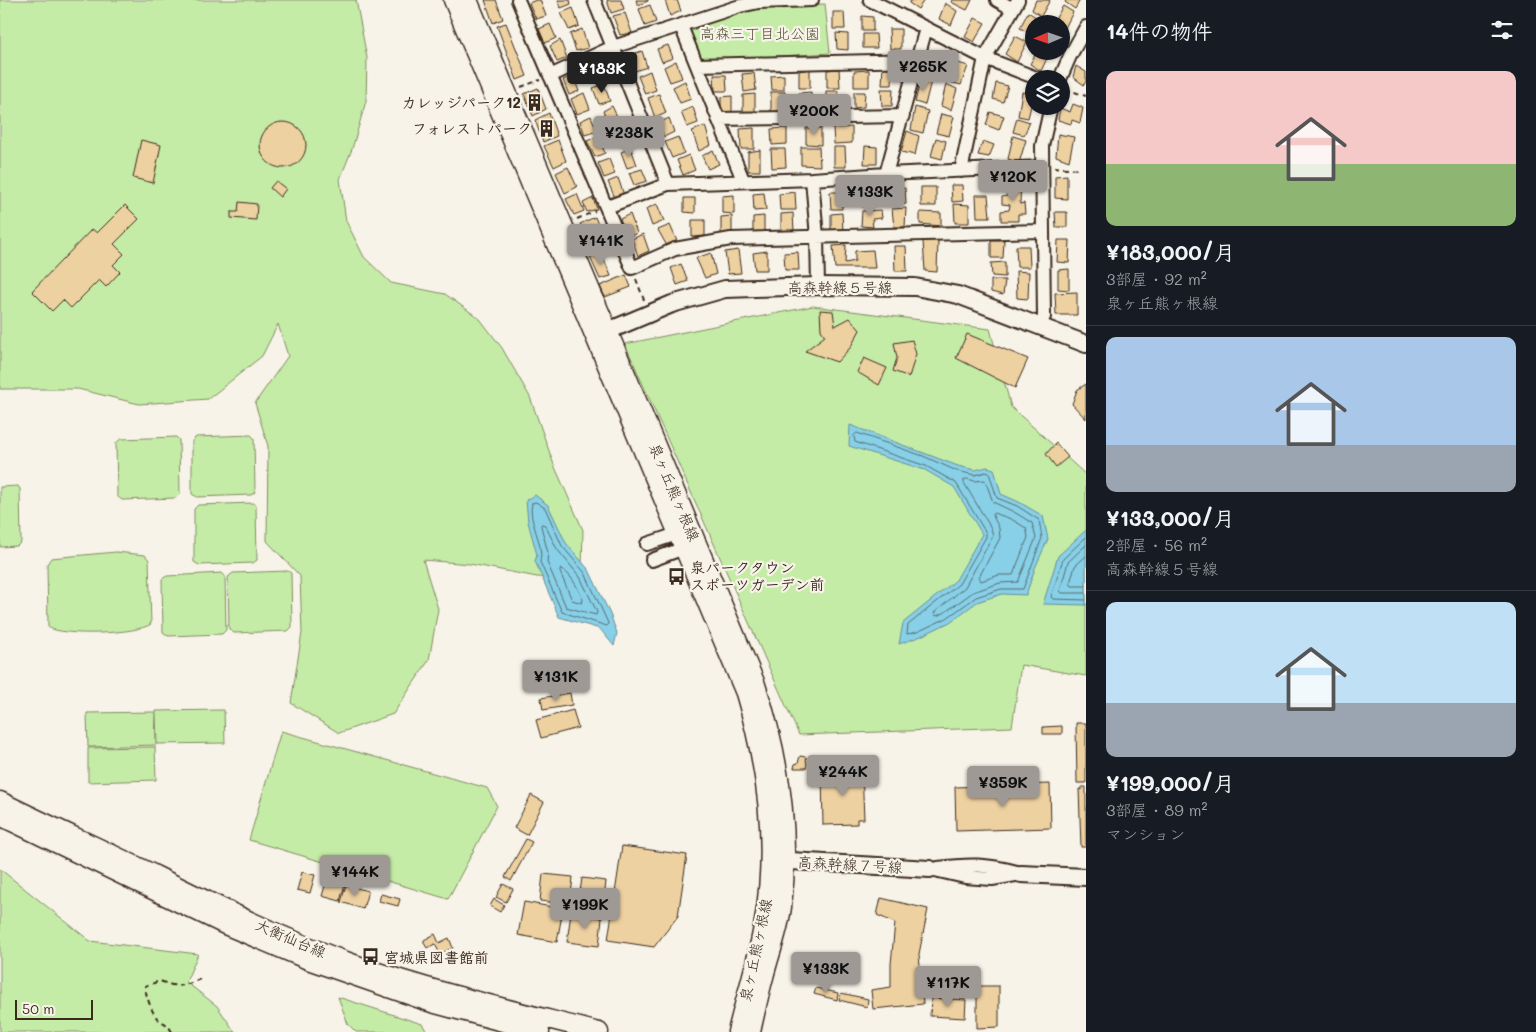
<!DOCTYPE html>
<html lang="ja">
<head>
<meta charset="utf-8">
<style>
  body { margin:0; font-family:Mali,"Klee One",sans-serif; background:#20242c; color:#f1f3f6; height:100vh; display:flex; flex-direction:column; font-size:19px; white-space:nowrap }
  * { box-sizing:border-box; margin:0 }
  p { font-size:16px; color:#9ea1a6 }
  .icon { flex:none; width:28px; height:28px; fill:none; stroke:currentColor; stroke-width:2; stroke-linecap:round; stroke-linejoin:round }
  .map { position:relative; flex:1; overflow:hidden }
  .side { display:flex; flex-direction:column; background:#171b24; width:450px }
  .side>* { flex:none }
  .needle { width:32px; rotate:268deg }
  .tools { position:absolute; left:1025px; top:15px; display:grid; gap:10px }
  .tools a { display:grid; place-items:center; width:45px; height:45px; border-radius:50%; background:#171b24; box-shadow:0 1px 4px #0004; font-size:25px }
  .scale { position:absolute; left:15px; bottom:12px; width:78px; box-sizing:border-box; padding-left:5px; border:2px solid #3b2a1e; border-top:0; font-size:14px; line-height:18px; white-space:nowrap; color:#3b2a1e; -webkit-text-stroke:4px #f7f3e8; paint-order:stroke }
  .price { position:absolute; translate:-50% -42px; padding:0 11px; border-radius:5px; background:#9f9995; color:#111; font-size:16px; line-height:32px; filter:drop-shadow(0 1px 2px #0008) }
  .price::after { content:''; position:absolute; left:50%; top:30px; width:15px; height:11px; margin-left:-8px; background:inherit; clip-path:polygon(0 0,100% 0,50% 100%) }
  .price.selected { background:#222; color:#fff }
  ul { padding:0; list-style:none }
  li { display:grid; align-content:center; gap:10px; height:265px; padding:0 20px }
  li+li { border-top:1px solid #363941 }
  li span { display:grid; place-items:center; height:155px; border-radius:10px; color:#555 }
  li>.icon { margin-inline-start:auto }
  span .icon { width:90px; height:90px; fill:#fffc; stroke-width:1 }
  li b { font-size:21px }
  h2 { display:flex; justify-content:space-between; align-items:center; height:60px; padding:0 20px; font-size:21px }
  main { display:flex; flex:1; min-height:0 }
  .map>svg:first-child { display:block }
  .green { fill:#c5eca7; stroke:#808b62 }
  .water { fill:#87d0e8; stroke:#698e97 }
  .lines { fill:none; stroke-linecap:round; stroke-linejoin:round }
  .shore { stroke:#596c6f; stroke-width:1 }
  .building { fill:#eed1a1; stroke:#3b2a1e }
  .minor-casing { stroke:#3b2a1e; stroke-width:16 }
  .tertiary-casing { stroke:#3b2a1e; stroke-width:20 }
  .secondary-casing { stroke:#3b2a1e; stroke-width:21 }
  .path { stroke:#3b2a1e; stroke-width:2; stroke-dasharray:5 4; stroke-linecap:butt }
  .minor { stroke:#f7f3e8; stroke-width:12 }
  .tertiary { stroke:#f7f3e8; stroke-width:16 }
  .secondary { stroke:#f7f3e8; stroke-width:18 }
  .labels { text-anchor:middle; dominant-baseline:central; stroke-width:4.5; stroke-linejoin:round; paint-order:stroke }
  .park-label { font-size:15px; fill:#575139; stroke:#f7f3e8 }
  .poi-label { font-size:15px; font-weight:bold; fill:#3b2a1e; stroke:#f7f3e8; text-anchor:end }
  .street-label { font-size:15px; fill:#3b2a1e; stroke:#f7f3e8 }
</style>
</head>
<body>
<main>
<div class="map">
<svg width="1086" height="1032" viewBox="0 0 1086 1032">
  <rect width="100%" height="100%" fill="#f7f3e8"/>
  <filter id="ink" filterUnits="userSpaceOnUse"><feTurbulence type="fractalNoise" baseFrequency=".02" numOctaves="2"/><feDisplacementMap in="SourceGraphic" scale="10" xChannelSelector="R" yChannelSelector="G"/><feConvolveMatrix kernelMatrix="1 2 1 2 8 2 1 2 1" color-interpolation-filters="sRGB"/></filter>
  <g filter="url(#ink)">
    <!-- green -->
    <path class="green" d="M0 0H356L367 58 366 101 352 149 340 179 346 221 364 257 391 283 445 294 480 319 502 348 530 397 554 465 583 530 582 568 569 579 537 577 470 564 423 560 438 609 429 660 393 714 339 733 291 703 302 633 300 576 267 541 268 446 255 403 288 356 278 324 262 356 208 399 139 404 78 389H0Z
      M825 4 830 53 702 61 690 32 715 18 742 9Z
      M813 306 990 329 1011 407 1086 475V676L1021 665 1012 727 799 735 625 344Z
      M251 435 254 438 255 492 251 495 197 497 192 494V441L196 437Z
      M176 437 179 440 180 494 176 498 122 500 117 496 116 443 121 439Z
      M18 486 20 489 21 542 17 546 0 547V487Z
      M254 503 256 506 257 560 253 563 199 565 194 562V509L198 505Z
      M116 552 145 555 149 560 151 624C138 634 62 637 48 627L47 564 51 558Z
      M288 571 291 573 292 627 288 631 234 633 229 629 228 577 233 573Z
      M222 573 225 576 226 630 222 634 168 636 163 632 162 579 167 576Z
      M224 710 225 743 157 744 156 711Z
      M155 712 156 745 88 747 87 713Z
      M281 731 487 788 497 806 448 899 249 840Z
      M155 747 156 780 88 782V748Z
      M0 869 90 941 198 954 186 982 217 1006 235 1032H0Z
      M338 997 422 1024 427 1032H356L348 1024Z"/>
    <!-- water -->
    <path class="water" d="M850 425 958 466 975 470 987 467 994 469 1001 494 1019 502 1043 516 1048 539 1035 568 1026 595 1002 594 977 602 950 622 919 637 899 644 903 623 956 580 982 534 954 487 925 470 849 446Z
      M535 495 548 505 566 543 589 570 610 614 617 633 614 646 600 629 559 617 535 561 537 555 528 522 526 500Z
      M1086 530V605L1043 604 1058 556Z"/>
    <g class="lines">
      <!-- shore -->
      <path class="shore" d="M857 433 923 456 957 471 975 475 986 472 989 473 997 498 1017 506 1039 520 1042 538 1023 589H1001L976 597 947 618 917 632 907 634 908 625 959 584 986 537V533L956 483 926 466 855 442 854 436Z
        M967 479 975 481 985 480 993 502 1014 512 1032 523 1036 538 1018 582 1000 583 973 592 944 613 936 616 934 614 935 612 965 587 993 536 991 528 964 483V480Z
        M532 503 536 502 545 508 562 546 585 573 608 623 607 626 562 612 540 562C545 543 527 522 532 503Z
        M994 513 1011 519 1026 528 1028 537 1013 575H999L981 581 979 577 1000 538 999 528 993 516Z
        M542 524 545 525 557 549 580 577 597 612 596 615 566 607 547 562 548 553 541 526Z
        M1086 537 1063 559 1051 597 1053 599 1086 600
        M1086 545 1068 562 1060 591 1062 593H1086
        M1086 556 1075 566 1070 583 1072 586H1086
        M561 569C572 574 578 589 583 600L582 603 572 600 560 572Z"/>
    </g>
    <!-- building -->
    <path class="building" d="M485 0H496L503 19 493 23Z
      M536 0H540L546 16 536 19 529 3Z
      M558 0H570L571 4 561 8Z
      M607 0H621L624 9 611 13Z
      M636 0H648V1L638 5Z
      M665 0H677L681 11 670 16Z
      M911 0H924L918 9 909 3Z
      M952 0H972L967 10 951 2Z
      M1036 0H1050L1041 16 1032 10Z
      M1066 0H1080L1075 9 1065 2Z
      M945 3 957 11 951 25 939 19Z
      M650 5 656 22 645 26 639 9Z
      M1063 6 1073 12 1065 28 1061 24 1054 21Z
      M573 8 579 26 569 30 561 13Z
      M833 12H844L845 29H833Z
      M1028 12 1039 19 1037 24H1034V29L1031 34 1020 28Z
      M625 13 632 33 620 35 613 16Z
      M862 16 873 17V31H862Z
      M975 18 985 23 974 42 965 37Z
      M506 23 527 76 517 80 497 26Z
      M550 24 556 38 545 43 539 29Z
      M582 29 588 48 576 51 570 34Z
      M889 29H901V49H890Z
      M836 33 848 34V50L837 49Z
      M863 34H876L877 48H863Z
      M1015 36 1027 42 1017 62 1005 54Z
      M560 40 567 58 557 62 550 46Z
      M668 45 673 58 662 62 657 49Z
      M928 50 941 53 935 73 923 70Z
      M642 51 647 67 635 71 629 55Z
      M1037 51H1044L1049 54 1041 71 1030 64Z
      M676 61 682 78 670 82 664 67Z
      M600 62 605 79 593 83 587 67Z
      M955 62 968 66 961 85 950 82Z
      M883 66 893 67 892 85H882Z
      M1076 66 1086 72V81L1084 85 1073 77Z
      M810 69V88H799V71Z
      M839 69 840 88H827V70Z
      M869 70V87H854V71Z
      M650 71 656 90 645 94 638 76Z
      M754 73 756 90 744 92 742 74Z
      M714 75H726L727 91H715Z
      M784 75V90H772L771 76Z
      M573 76 579 91 569 95 563 80Z
      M921 78 931 81 925 105 915 102Z
      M685 81 691 99 680 103 673 87Z
      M996 83 1008 86 1003 102 993 99Z
      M604 84 610 101 599 104 593 88Z
      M946 84 957 89 951 110 941 106Z
      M538 88 546 109 533 116 524 94Z
      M881 89H893L892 106H882Z
      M826 91H838V105H826Z
      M771 92H785V112L771 113Z
      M811 92V112H799V93Z
      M854 92H865L864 107 854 108Z
      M1022 92 1034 94 1028 118 1018 116Z
      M584 93 590 109 577 114 571 99Z
      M659 94 666 113 655 118 648 98Z
      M755 94V114H743V95Z
      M732 96V112H721V97Z
      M1073 104 1083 108 1080 123 1072 120 1071 124 1058 120 1060 108 1070 112Z
      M612 106 620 123 609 127 603 111Z
      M693 107 698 123 687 127 681 112Z
      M915 107 928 111 923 133 911 130Z
      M990 112 1004 116 999 130 986 125Z
      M549 113 557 136 543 142 535 120Z
      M941 114 954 117 949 136 936 133Z
      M591 116 597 131 585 135 580 121Z
      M669 118 674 132 664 137 657 124Z
      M1017 118 1030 122 1024 135 1013 132Z
      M260 145a23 23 0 1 1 46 0a23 23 0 1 1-46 0Z
      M624 126 630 143 619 146 612 130Z
      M705 126 711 145 699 151 692 131Z
      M852 127V143L834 144 833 128Z
      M754 128V149H741L740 129Z
      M787 128V144L772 145 771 129Z
      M806 128H821V145L806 144Z
      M907 131 919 136 915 155 901 152Z
      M1058 134 1074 137 1069 161 1056 156Z
      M598 136 605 153 595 157 587 141Z
      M1013 136 1026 140 1019 163 1008 159Z
      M678 137 684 153 672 158 665 142Z
      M936 138 946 141 942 159 931 156Z
      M141 140 161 145 153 183 133 178Z
      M558 140 566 161 554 167 544 146Z
      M983 141 994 145 989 157 978 155Z
      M865 146 877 147V164H864Z
      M801 147H819L820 166 801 165Z
      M834 147H845L846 167H834Z
      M631 148 637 165 627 168 621 152Z
      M771 149H785L786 167 772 168Z
      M713 150 719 164 708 169 702 156Z
      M760 150V171H748V152Z
      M689 155 695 170 683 175 677 160Z
      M609 159 615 174 604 178 598 163Z
      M568 167 577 187 565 193 556 173Z
      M642 169 647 181 634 185 629 173Z
      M1067 175V199L1055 198V176Z
      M618 178 624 195 615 198 608 182Z
      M1021 178 1020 204 1024 203 1025 214H1018V221H1001V211L1009 210 1010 205 1002 204V197L1007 196 1008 185 1012 184V179Z
      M276 181 286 189 280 197 270 188Z
      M951 185H962L963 201 952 202Z
      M873 187V206H862L861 189Z
      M921 187H936V206H921Z
      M905 188 906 204 892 205 890 189Z
      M795 192 796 210H780L779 194Z
      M830 192H843L842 209H831Z
      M764 193 766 210 754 211 753 194Z
      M577 194 584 211 574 215 566 199Z
      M734 195V214L722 213V196Z
      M976 195H988L990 217H977Z
      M593 198 597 209 587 212 583 203Z
      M684 198H695V213L684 212Z
      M239 202 257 204 256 220 231 218V212H238Z
      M657 204 664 221 652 226 646 209Z
      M954 204 969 205V223H955Z
      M125 205 139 219 114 244 124 254 113 265 120 272 106 287 99 280 71 308 63 300 52 311 32 291 92 229 97 233Z
      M906 208 905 227H894L892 209Z
      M881 210 882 218 872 219 873 227 861 226 862 211Z
      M920 212 941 213V226L920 224Z
      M1055 212H1067V227H1056Z
      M793 213 794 231H781V214Z
      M842 213 843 231H831V214Z
      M630 214 637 233 628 237 620 219Z
      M732 216V236L721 235V217Z
      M764 216V233H753V217Z
      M595 217 605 241 590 248 580 224Z
      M692 220H705V236L692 237Z
      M670 225 677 241 667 246 658 230Z
      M643 234 649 251 638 256 632 239Z
      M938 240 937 272 925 271 923 241Z
      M991 240H1004L1003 258H991Z
      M1058 240H1070L1069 263 1057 262Z
      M846 245 845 263 855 261V251L873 250 875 268H835L833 246Z
      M894 246H906L907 271H895Z
      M1016 246H1029L1030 267H1017Z
      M738 250 741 273 728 274 725 252Z
      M767 251V270H755L753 253Z
      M601 252 611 276 600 279 590 257Z
      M798 252 799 270H785L784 253Z
      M711 253 716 274 705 278 696 258Z
      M1005 262V277L992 276 991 263Z
      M681 264 688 281 677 285 671 268Z
      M1069 269V290L1058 289V270Z
      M1016 271 1029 272 1028 299 1017 298Z
      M626 275 631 287 605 297 600 286Z
      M991 280H1005L1003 295 991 292Z
      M1077 292V315H1056L1055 293Z
      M820 310 833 311 835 326 850 318 860 330 850 348 837 362 805 351 825 336 821 330Z
      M967 334 1028 359 1015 388 956 358Z
      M912 340 916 354 909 377 893 371 897 358 894 343Z
      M864 358 887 368 879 385 857 372Z
      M1086 384V419L1072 404 1077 390Z
      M1056 443 1068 457 1056 467 1046 454Z
      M570 693 572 705 543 710 541 698Z
      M573 710 578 728 541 738 536 720Z
      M1076 723H1086V783H1077Z
      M1062 726V734H1043V727Z
      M800 756 806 757 807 765 806 768H794L795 764 798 763Z
      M862 770 864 819H857V824L823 825 822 772Z
      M1050 784 1051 828 956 831 955 787Z
      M1082 787H1086V847H1081L1079 789 1082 790Z
      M531 795 544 802 527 835 514 828Z
      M526 839 532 842 511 881 505 877Z
      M622 846 687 855 678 916 654 947 608 940Z
      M302 872 315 875 310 893 297 890Z
      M543 874 573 877 570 904 540 901Z
      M582 878 606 881 603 910 578 906Z
      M327 879 345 884 340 901 322 896Z
      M503 884 513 889 506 902 496 897Z
      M346 885 368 891 363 909 341 902Z
      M381 894 400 899 398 906 379 901Z
      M881 898 928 909 919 954 923 1004 873 1009 871 990 891 987V964L895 923 877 915Z
      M494 899 504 905 500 912 490 906Z
      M524 902 563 909 557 942 518 935Z
      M571 913 602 918 599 946 567 942Z
      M435 934 439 943 449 938 453 948 440 954 435 944 427 948 424 943V940Z
      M977 986H999V1027L977 1028Z
      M816 988 838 993 837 1000 814 994Z
      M841 993 868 999 867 1007 839 1000Z
      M931 998 966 1000 965 1018 930 1016Z"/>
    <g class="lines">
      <defs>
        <path id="minor" d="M518 0 632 268 675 249 731 239 1043 231
          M594 0 668 184
          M870 0 985 58 1039 79
          M997 0 1013 9
          M681 26 743 180
          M697 65 918 60
          M550 76 613 47 740 6 759 2 812 0
          M1060 79 1070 56 1086 27
          M718 119 903 116
          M961 171 985 58 1018 0
          M886 174 926 28
          M812 179 817 237 818 286
          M607 207 668 184 812 179 886 174 1042 167
          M1044 317 1042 146 1051 106
          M647 544 677 534
          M652 560 692 545
          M938 868C969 864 986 864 1017 872
          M930 869 965 877 992 879 1021 874"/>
        <path id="tertiary" d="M596 336 672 304 725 289 818 286 915 287 958 295 1086 344
          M773 860 930 869
          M1021 874 1086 877"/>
        <path id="secondary" d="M453 0 745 693C767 767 777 844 764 921 758 959 746 995 737 1032
          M468 0 608 331 755 682C780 755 791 829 782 907 779 931 770 953 764 977 759 995 755 1014 751 1032
          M0 801C52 827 105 850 157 876 221 908 287 940 354 964 434 992 517 1011 599 1032
          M0 816 225 925 308 960 432 1003 540 1032"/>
      </defs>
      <!-- minor casing -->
      <use href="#minor" class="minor-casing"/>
      <!-- tertiary casing -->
      <use href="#tertiary" class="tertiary-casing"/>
      <!-- secondary casing -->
      <use href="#secondary" class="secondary-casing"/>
      <!-- path -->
      <path class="path" d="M521 87 540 80
        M1066 89 1086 96
        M1054 167 1080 169
        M577 219 595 211
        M636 279 644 300
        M172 1032C166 1021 164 1025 157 1018 152 1013 145 993 145 986L160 981C178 988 182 987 200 979"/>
      <!-- minor -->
      <use href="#minor" class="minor"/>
      <!-- tertiary -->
      <use href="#tertiary" class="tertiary"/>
      <!-- secondary -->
      <use href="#secondary" class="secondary"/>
    </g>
  </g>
  <!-- icons -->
  <defs>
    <symbol id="building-bare" viewBox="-9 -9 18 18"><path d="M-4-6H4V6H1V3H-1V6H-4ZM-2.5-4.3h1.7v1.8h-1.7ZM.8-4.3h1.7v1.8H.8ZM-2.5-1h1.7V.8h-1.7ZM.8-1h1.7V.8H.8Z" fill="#3b2a1e" stroke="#f7f3e8" stroke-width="2.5" paint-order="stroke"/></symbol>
    <symbol id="bus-bare" viewBox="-9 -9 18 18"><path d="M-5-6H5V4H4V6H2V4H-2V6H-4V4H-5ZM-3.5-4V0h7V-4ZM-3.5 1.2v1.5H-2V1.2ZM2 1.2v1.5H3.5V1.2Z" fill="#3b2a1e" stroke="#f7f3e8" stroke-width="2.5" paint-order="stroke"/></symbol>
  </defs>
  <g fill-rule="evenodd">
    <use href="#building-bare" x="522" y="90" width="25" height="25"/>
    <use href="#building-bare" x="534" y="116" width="25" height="25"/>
    <use href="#bus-bare" x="664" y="564" width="25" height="25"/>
    <use href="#bus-bare" x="358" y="944" width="25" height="25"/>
  </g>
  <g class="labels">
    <!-- park labels -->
    <g class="park-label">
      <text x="760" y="33">高森三丁目北公園</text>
    </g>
    <!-- poi labels -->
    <g class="poi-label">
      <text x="521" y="102">カレッジパーク12</text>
      <text x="532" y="128">フォレストパーク</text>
      <text x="690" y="567" text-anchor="start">泉パークタウン<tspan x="690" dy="17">スポーツガーデン前</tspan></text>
      <text x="384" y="957" text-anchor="start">宮城県図書館前</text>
    </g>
    <!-- street labels -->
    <g class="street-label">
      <text x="840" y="287">高森幹線５号線</text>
      <text transform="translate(675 492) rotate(67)">泉ヶ丘熊ヶ根線</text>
      <text transform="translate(850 864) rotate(3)">高森幹線７号線</text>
      <text transform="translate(291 938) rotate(23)">大衡仙台線</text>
      <text transform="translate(755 950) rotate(-78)">泉ヶ丘熊ヶ根線</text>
    </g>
  </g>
</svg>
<div class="tools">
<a><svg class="needle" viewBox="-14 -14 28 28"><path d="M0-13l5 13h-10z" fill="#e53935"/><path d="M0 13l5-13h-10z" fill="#9ea1a6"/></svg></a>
<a><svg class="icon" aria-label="layers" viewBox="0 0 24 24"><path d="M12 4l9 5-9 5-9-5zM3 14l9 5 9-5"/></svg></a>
</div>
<div class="scale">50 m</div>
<b class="price" style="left:923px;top:92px">¥265K</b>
<b class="price selected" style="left:602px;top:94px">¥183K</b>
<b class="price" style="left:814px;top:136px">¥200K</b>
<b class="price" style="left:629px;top:158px">¥238K</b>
<b class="price" style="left:1013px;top:202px">¥120K</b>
<b class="price" style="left:870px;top:217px">¥133K</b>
<b class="price" style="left:601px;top:266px">¥141K</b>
<b class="price" style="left:556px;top:702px">¥131K</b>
<b class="price" style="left:843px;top:797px">¥244K</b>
<b class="price" style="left:1003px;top:808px">¥359K</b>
<b class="price" style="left:355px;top:897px">¥144K</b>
<b class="price" style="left:585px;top:930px">¥199K</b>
<b class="price" style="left:826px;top:994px">¥133K</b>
<b class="price" style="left:948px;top:1008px">¥117K</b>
</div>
<section class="side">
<h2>14件の物件<svg class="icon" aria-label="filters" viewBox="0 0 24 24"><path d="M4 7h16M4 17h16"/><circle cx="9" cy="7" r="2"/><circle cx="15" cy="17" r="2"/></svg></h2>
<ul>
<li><span style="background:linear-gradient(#f6c9c9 60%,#8fb573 0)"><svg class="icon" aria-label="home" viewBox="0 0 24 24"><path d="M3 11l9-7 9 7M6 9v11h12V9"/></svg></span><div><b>¥183,000/月</b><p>3部屋 · 92 m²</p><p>泉ヶ丘熊ヶ根線</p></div></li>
<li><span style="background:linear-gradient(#a9c7e8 70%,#9aa5b1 0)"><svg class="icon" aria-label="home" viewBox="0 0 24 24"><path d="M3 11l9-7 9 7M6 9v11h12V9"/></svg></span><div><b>¥133,000/月</b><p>2部屋 · 56 m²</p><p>高森幹線５号線</p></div></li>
<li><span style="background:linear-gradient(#bfe0f5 65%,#9aa5b1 0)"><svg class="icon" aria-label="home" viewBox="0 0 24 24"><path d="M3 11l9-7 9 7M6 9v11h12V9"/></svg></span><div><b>¥199,000/月</b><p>3部屋 · 89 m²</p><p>マンション</p></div></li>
</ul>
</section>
</main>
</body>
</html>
